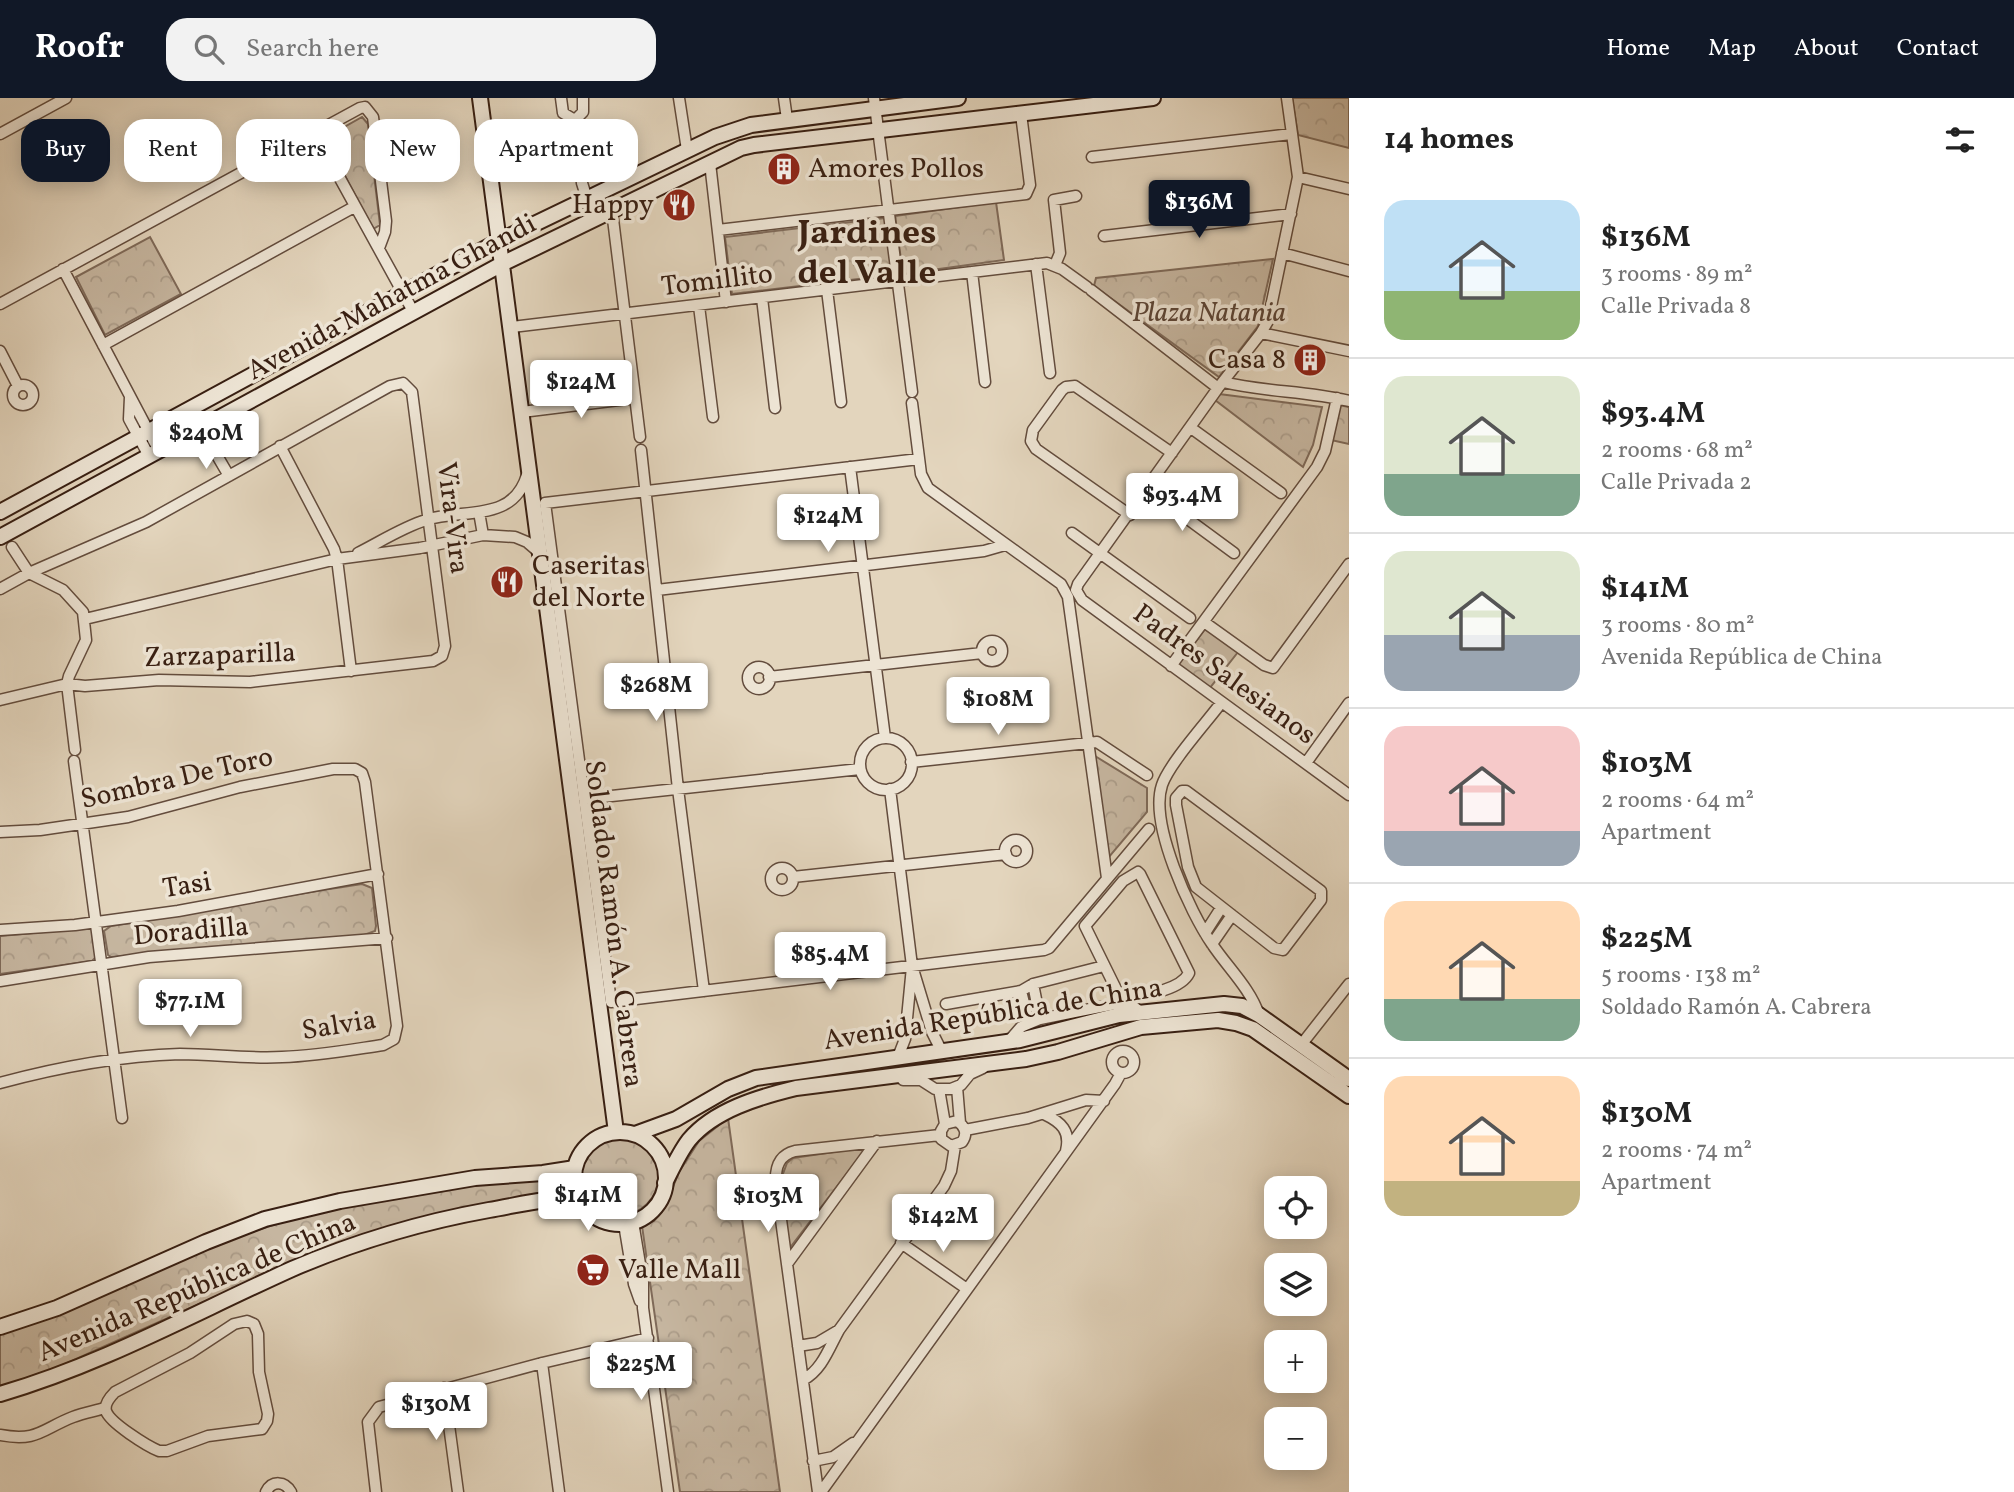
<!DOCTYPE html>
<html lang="en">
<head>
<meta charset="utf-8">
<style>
  body { margin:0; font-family:Vollkorn,serif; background:#f2f2f2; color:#222; height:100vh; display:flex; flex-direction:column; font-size:26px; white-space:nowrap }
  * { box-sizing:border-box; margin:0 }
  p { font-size:23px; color:#767676 }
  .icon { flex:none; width:38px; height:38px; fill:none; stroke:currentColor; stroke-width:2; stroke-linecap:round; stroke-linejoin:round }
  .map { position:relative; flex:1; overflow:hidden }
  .drawer { display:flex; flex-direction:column; background:#fff; width:665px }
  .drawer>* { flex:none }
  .top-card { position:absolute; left:21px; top:21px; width:665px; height:63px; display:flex; gap:14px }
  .controls { position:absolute; left:1264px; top:1078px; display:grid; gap:14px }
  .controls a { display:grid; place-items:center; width:63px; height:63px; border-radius:14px; background:#fff; box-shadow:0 4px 18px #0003; font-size:35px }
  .price { position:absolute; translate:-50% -60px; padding:0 16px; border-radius:7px; background:#fff; color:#222; font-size:23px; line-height:46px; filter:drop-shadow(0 2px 4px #0008) }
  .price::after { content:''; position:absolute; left:50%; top:42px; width:21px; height:16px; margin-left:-10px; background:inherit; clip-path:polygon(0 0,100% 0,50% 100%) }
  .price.current { background:#111827; color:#fff }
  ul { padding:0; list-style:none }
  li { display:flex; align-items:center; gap:21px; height:175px; padding:0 35px }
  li+li { border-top:2px solid #e0e0e0 }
  li span { display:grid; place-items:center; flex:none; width:196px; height:140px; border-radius:21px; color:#555 }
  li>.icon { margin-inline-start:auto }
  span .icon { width:84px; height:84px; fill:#fffc; stroke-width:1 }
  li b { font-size:30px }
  h2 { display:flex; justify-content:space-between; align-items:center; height:84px; padding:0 35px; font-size:30px }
  .tag { padding:0 24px; border-radius:21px; background:#fff; box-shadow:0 4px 18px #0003; font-size:24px; line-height:63px }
  .tag.current { background:#111827; color:#fff }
  header { display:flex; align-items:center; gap:42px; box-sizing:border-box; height:98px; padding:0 35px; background:#111827; color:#fff }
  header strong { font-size:33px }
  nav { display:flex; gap:38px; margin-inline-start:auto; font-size:24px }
  .search { width:490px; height:63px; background:#f2f2f2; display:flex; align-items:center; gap:18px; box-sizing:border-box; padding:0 24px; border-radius:21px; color:#767676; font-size:26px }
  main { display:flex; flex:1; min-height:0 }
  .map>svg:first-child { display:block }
  .park { fill:url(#park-crowns); stroke:#7f6a59; stroke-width:2 }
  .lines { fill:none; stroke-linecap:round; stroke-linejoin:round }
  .street-casing { stroke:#634c3d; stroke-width:13 }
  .secondary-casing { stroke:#381f12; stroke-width:18 }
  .street { stroke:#ede4d4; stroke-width:10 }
  .secondary { stroke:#ede4d4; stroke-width:14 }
  .labels { text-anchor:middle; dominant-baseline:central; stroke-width:7; stroke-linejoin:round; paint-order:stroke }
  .poi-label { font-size:28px; fill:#381f12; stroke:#ede4d4; text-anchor:start }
  .street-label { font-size:28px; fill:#381f12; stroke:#ede4d4 }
  .park-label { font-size:28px; font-style:italic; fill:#5c4536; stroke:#ede4d4 }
  .district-label { font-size:35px; font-weight:bold; fill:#381f12; stroke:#ede4d4 }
</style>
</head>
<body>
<header>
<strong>Roofr</strong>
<div class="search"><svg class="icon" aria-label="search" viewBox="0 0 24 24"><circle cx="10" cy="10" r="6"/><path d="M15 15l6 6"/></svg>Search here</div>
<nav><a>Home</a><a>Map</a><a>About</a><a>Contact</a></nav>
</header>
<main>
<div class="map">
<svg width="1349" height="1394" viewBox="0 0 1349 1394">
  <defs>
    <pattern id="park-crowns" width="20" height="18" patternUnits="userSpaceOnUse" patternTransform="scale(1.75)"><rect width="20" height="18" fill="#c6b6a0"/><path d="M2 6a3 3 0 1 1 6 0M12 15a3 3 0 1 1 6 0" fill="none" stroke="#ab9c89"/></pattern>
  </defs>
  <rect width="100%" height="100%" fill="#e3d5bd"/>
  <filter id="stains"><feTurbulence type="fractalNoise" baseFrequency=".00286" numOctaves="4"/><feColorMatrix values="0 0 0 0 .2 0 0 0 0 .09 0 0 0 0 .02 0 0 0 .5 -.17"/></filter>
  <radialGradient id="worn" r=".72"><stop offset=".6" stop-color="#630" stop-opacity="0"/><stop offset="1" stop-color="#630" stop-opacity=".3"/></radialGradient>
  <!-- park -->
  <path class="park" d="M1292 0H1349V50L1298 37Z
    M362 19 368 26 380 127 373 131 325 40Z
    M996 104 1004 162 903 176 895 118Z
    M885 120 892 177 732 196 725 139Z
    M150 139 181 196 105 237 76 179Z
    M1273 161 1258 228 1219 279 1094 188 1096 180Z
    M1219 296 1322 309 1313 347 1303 369 1215 302Z
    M1339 307 1349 309V346L1331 342Z
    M1206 530 1238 554 1209 591 1178 567Z
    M1095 658 1147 690V714L1109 759Z
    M362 786 372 790 376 828 375 833 364 837 111 859 108 857 104 833 111 828C195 816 278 798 362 786Z
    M89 830 93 832 98 857 92 863 0 876V838Z
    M728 1020 780 1394H680L642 1128 654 1123 664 1111 679 1074 699 1043Z
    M577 1077a41 41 0 1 1 82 0a41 41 0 1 1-82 0Z
    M861 1050 864 1053 789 1151 781 1081 787 1065 793 1060Z
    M562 1079 566 1080 569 1087 568 1092 563 1095 523 1102 244 1186 56 1270 0 1289V1236L43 1221 242 1137 313 1114 479 1086Z"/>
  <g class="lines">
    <defs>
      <path id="street" d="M561 0 563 15 575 22
        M679 0 687 52
        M784 0 787 21
        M874 0 912 294
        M1287 0 1298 79 1268 223 1261 235 1218 290 1078 486 1076 492 1082 502 1349 697
        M575 22 582 85 587 101
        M575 22 583 14V0
        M315 35 414 215
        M0 36 66 0
        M1092 59 1291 36
        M710 65 726 204
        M1298 79 1349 91
        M612 113 640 339
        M718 132 1026 96 1030 87 1021 16
        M1104 138 1291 116
        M1282 155 1349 173
        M1036 166 1050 275
        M1055 167 1060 155 1054 102 1076 98
        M63 171 159 353
        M972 174 985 284
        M827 192 841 304
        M1091 192 1218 290
        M762 200 775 310
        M0 206 360 10 365 9 373 19 386 123 385 134 379 150
        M699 208 713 319
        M512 229 1047 165 1062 171 1087 189
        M1261 235 1349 253
        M103 247 354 109
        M0 253 18 288
        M1223 284C1264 294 1307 293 1349 303
        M13 297a10 10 0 1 1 20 0a10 10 0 1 1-20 0Z
        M130 299 129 321 149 358
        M912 305 921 376 928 390 1061 486 1068 499 1107 780
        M522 314 635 300
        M1191 330 1281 395
        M208 342 229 378
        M280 348 334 451 337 461 351 573
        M641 352 678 691 704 893
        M919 361 545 405 611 904 1044 852 1049 850 1149 731
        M850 369 885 640
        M1147 391 1234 455
        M479 414 483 437
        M1130 417 1036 351 1031 343 1033 332 1062 292 1066 289 1075 288 1172 355
        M1072 435 1190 520
        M12 449 29 475 63 492 83 514 86 542 69 578 67 586 75 652
        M358 455C380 444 403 429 426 422 463 410 513 425 527 377
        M0 491 29 475 146 424 390 288 403 285 412 294 445 548 442 558 433 563 250 584 159 582 85 588 67 586 0 602
        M657 492 984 453 1005 447
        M85 521 337 461 420 450 483 437 515 439 527 444 541 456
        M1204 524 1264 567 1273 570 1349 466
        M982 553a10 10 0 1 1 20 0a10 10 0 1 1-20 0Z
        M1171 568 1317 369 1325 353 1337 300
        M748 580a11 11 0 1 1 22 0a11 11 0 1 1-22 0Z
        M769 579 982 555
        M1221 605C1206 625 1169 666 1162 687 1149 726 1190 814 1212 846 1228 870 1250 890 1259 917
        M860 666a26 26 0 1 1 52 0a26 26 0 1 1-52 0Z
        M74 663 122 1020
        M911 664 1097 644 1147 677
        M1306 665 1349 605
        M890 691 912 868 932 934 942 954
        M1182 693H1186L1321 793V802L1283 852 1274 850 1196 789 1188 769 1176 707V700Z
        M584 701 860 671
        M0 734 40 732 128 719 240 689 333 671H355L362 675 365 684 397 928 394 941 383 947C349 952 316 958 282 959 247 961 214 956 180 956 119 958 59 969 0 985
        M1005 753a11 11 0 1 1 22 0a11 11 0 1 1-22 0Z
        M771 781a11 11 0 1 1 22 0a11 11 0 1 1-22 0Z
        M1138 774 1140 776 1189 875C1181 892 1145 897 1127 900L1118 895 1085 828 1123 783Z
        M793 779 1006 756
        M0 832 75 827 178 813 378 776
        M1205 835 1221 810
        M1212 846 1232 817
        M0 883 149 859 387 840
        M1033 886 1040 921
        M1021 893 1029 925
        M946 906 1021 893 1033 886 1104 868
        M1008 944 1021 929 1040 921 1115 906 1134 909 1141 914
        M1301 947 1349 886
        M1112 964a11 11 0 1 1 22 0a11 11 0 1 1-22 0Z
        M898 959 905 941 912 869
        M903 982H921L935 991H951L961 987 970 976 983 970
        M957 989 960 1025
        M939 991 945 1026 941 1033V1041L951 1048 962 1044C968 1036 965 1028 957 1023L945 1026
        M1044 1016C1061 1024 1071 1033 1066 1053
        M965 1032 1028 1020 1086 1002 1104 1003
        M633 1124 643 1184V1210L668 1394
        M624 1126 634 1186 640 1203
        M901 1145 967 1191
        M787 1166 877 1043
        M247 1223 254 1226 258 1236 259 1274 268 1316 267 1323 262 1331 208 1338 167 1353H159C147 1348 110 1325 106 1313 104 1306 110 1299 115 1294L190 1255 234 1226Z
        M839 1232 944 1088 951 1073 955 1048
        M798 1248 817 1245 839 1232C829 1250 822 1272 803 1282
        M542 1265 559 1394
        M444 1290 458 1394
        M0 1337C38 1344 42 1331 73 1319 83 1315 95 1313 105 1310
        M813 1363 833 1359 853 1345
        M266 1394C272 1382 285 1383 291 1394
        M376 1394 368 1324 379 1309 542 1265 648 1240
        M818 1394 776 1085C775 1069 779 1057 795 1053L940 1037
        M821 1394 1115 986 1121 975"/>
      <path id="secondary" d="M480 0 616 1034
        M0 414 499 143 715 39 751 27 958 0
        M0 439 502 166 741 50 754 47 1153 0
        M574 1080a46 46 0 1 1 92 0a46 46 0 1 1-92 0Z
        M635 1036 676 1021 728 991 756 980 1020 942 1119 917 1224 906 1242 908 1259 917 1349 981
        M665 1085C672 1071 679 1055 689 1042 714 1012 759 999 796 990L1026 961 1058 954 1141 929 1218 922 1236 925 1253 931 1349 998
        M0 1229 57 1210 206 1144 265 1121 340 1103 475 1080 543 1075 575 1070
        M0 1296C103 1266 194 1215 292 1171 355 1144 422 1124 489 1112 519 1107 548 1099 578 1100"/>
    </defs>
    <!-- street casing -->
    <use href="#street" class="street-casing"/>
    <!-- secondary casing -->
    <use href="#secondary" class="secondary-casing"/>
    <!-- street -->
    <use href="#street" class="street"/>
    <!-- secondary -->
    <use href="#secondary" class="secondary"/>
  </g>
  <!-- icons -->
  <defs>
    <symbol id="building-disc" viewBox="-11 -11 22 22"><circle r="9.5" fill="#8f2418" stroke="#ede4d4"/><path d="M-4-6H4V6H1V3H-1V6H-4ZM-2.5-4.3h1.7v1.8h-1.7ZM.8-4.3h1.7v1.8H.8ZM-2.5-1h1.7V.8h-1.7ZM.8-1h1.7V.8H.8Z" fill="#fff"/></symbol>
    <symbol id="restaurant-disc" viewBox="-11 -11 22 22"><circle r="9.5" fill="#8f2418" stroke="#ede4d4"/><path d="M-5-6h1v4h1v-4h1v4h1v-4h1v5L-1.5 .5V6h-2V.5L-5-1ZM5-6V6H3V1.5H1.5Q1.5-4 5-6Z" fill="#fff"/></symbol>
    <symbol id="supermarket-disc" viewBox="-11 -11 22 22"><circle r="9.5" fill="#8f2418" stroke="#ede4d4"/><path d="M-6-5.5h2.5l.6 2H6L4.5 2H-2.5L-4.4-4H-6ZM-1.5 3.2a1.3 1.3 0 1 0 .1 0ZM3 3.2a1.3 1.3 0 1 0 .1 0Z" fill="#fff"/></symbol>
  </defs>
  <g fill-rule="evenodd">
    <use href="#building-disc" x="765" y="52" width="38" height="38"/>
    <use href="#restaurant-disc" x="660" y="88" width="38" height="38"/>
    <use href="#building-disc" x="1291" y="243" width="38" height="38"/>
    <use href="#restaurant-disc" x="488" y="465" width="38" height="38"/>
    <use href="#supermarket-disc" x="574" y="1153" width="38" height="38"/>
  </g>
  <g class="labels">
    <!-- poi labels -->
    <g class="poi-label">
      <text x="808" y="71">Amores Pollos</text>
      <text x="654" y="107" text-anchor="end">Happy</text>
      <text x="1286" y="262" text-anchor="end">Casa 8</text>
      <text x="532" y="468">Caseritas<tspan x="532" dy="32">del Norte</tspan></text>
      <text x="618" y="1172">Valle Mall</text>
    </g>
    <!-- street labels -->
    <g class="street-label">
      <text transform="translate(717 183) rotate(-7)">Tomillito</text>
      <text transform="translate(392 200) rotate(-28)">Avenida Mahatma Ghandi</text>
      <text transform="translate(452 420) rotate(83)">Vira-Vira</text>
      <text transform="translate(220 558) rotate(-2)">Zarzaparilla</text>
      <text transform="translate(1224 577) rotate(36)">Padres Salesianos</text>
      <text transform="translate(177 681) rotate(-13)">Sombra De Toro</text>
      <text transform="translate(187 788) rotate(-9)">Tasi</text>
      <text transform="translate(613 826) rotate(83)">Soldado Ramón A. Cabrera</text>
      <text transform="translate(191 834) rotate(-5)">Doradilla</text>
      <text transform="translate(993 917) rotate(-9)">Avenida República de China</text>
      <text transform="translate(339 928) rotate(-9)">Salvia</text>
      <text transform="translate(197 1190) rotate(-23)">Avenida República de China</text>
    </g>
    <!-- park labels -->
    <g class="park-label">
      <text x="1209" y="215">Plaza Natania</text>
    </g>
    <!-- district labels -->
    <g class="district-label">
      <text x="867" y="136">Jardines<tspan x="867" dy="40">del Valle</tspan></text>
    </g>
  </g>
  <rect width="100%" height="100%" filter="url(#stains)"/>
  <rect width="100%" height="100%" fill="url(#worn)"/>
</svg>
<div class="controls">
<a><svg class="icon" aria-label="locate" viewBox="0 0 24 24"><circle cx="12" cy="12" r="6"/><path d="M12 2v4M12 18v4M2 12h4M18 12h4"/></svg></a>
<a><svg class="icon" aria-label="layers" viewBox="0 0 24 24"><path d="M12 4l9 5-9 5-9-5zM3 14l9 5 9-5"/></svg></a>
<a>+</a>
<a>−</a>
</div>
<b class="price current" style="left:1199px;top:142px">$136M</b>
<b class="price" style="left:581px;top:322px">$124M</b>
<b class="price" style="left:206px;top:373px">$240M</b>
<b class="price" style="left:1182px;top:435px">$93.4M</b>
<b class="price" style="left:828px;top:456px">$124M</b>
<b class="price" style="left:656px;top:625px">$268M</b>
<b class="price" style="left:998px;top:639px">$108M</b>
<b class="price" style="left:830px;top:894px">$85.4M</b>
<b class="price" style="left:190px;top:941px">$77.1M</b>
<b class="price" style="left:588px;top:1135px">$141M</b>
<b class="price" style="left:768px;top:1136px">$103M</b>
<b class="price" style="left:943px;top:1156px">$142M</b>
<b class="price" style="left:641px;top:1304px">$225M</b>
<b class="price" style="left:436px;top:1344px">$130M</b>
<div class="top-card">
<a class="tag current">Buy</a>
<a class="tag">Rent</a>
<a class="tag">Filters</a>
<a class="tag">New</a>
<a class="tag">Apartment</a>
</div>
</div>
<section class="drawer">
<h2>14 homes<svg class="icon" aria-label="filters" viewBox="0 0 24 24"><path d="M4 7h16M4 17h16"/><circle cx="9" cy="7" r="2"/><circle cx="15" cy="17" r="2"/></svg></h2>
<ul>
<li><span style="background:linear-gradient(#bfe0f5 65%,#8fb573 0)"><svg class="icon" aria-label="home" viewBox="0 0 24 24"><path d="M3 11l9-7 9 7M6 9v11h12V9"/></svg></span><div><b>$136M</b><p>3 rooms · 89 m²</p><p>Calle Privada 8</p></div></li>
<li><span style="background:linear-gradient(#dfe7d0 70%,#7fa58c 0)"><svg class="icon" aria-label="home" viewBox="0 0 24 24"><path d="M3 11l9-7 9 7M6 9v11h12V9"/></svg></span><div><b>$93.4M</b><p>2 rooms · 68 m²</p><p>Calle Privada 2</p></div></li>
<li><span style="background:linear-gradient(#dfe7d0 60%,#9aa5b1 0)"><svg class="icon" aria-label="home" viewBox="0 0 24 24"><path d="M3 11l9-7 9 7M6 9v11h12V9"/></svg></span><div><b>$141M</b><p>3 rooms · 80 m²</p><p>Avenida República de China</p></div></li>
<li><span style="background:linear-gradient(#f6c9c9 75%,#9aa5b1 0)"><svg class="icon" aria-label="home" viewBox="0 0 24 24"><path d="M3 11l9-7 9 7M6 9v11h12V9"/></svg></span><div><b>$103M</b><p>2 rooms · 64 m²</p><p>Apartment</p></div></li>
<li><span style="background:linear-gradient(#ffd9b3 70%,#7fa58c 0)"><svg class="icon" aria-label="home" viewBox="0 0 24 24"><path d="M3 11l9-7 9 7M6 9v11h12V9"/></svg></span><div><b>$225M</b><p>5 rooms · 138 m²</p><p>Soldado Ramón A. Cabrera</p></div></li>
<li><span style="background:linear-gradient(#ffd9b3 75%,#c2b280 0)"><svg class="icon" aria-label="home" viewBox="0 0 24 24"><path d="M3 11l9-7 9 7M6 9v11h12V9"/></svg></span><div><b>$130M</b><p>2 rooms · 74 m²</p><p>Apartment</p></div></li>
</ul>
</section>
</main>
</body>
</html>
